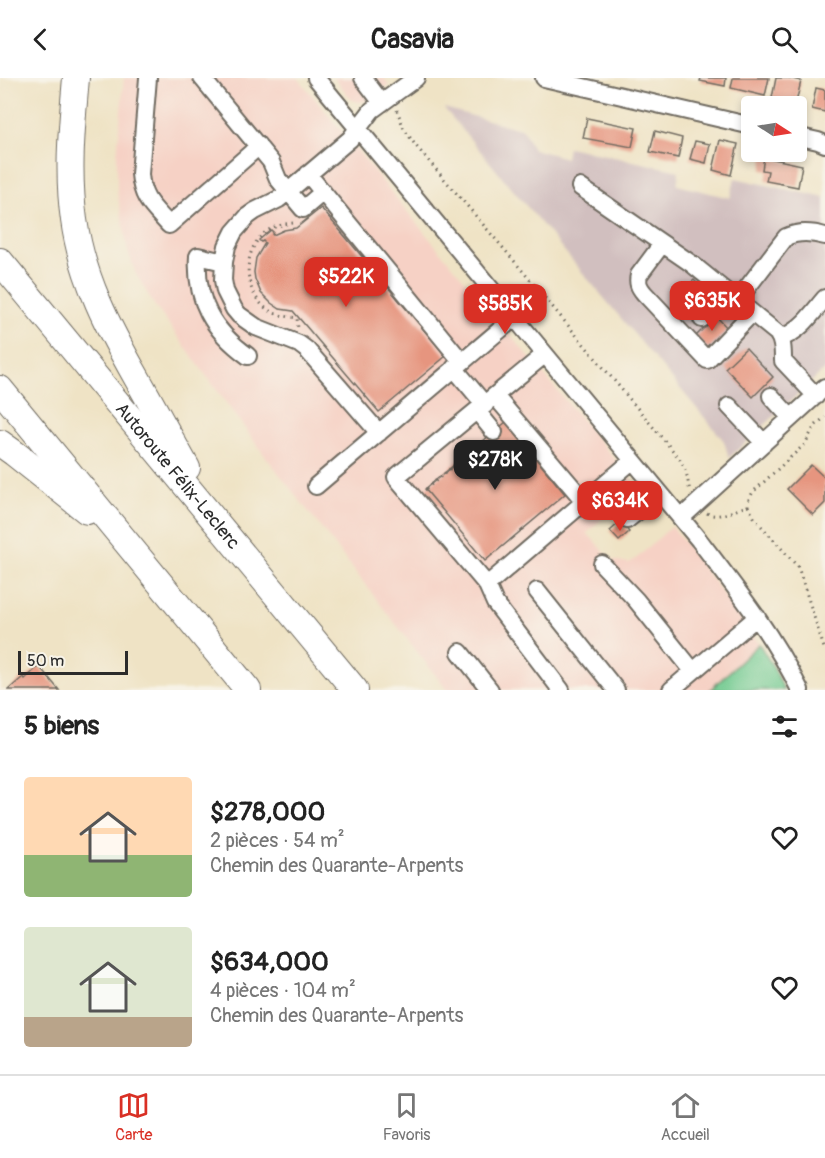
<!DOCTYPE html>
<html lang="fr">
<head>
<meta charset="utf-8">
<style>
  body { margin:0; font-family:Pangolin,sans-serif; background:#f6f6f6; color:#222; height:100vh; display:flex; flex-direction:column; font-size:22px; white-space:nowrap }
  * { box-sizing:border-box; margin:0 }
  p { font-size:20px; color:#767676 }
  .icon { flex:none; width:33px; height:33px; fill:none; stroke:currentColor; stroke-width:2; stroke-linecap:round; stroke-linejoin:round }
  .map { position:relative; height:612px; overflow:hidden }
  .panel { display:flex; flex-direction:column; background:#fff; flex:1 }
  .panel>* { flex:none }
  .needle { width:39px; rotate:102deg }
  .fabs { position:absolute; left:741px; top:18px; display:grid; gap:12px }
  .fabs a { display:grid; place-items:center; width:66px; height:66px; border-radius:6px; background:#fff; box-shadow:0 3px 9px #0003; font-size:30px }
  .scale { position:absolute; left:18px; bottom:15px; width:110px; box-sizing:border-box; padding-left:6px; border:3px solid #2b2b2b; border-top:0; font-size:16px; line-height:21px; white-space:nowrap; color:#2b2b2b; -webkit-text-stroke:4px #f7f3e8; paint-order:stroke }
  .price { position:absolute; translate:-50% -51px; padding:0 14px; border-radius:12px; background:#d93025; color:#fff; font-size:20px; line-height:39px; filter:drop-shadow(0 2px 3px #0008) }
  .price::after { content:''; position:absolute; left:50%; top:36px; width:18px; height:14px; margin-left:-9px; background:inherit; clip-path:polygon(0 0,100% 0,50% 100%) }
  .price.on { background:#222; color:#fff }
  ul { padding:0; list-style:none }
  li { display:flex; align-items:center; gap:18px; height:150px; padding:0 24px }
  li span { display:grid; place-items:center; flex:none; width:168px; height:120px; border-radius:6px; color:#555 }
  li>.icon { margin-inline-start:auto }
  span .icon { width:72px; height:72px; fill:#fffc; stroke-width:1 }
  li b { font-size:26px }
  h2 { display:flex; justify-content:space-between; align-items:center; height:72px; padding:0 24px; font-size:26px }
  header { display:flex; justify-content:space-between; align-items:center; height:78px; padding:0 24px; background:#fff; font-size:27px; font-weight:700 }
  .dock { display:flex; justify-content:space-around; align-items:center; height:84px; border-top:2px solid #e0e0e0; background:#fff; font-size:16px; color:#767676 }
  .dock a { display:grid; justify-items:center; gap:3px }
  .dock .on { color:#d93025 }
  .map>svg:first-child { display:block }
  .built { fill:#f6d1c5 }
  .industrial { fill:#d1bfbf }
  .green { fill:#73cb92; stroke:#4f7b5e; stroke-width:1.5 }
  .building { fill:#e6957f }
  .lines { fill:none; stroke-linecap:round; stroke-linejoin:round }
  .minor-casing { stroke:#706b61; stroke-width:20 }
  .highway-casing { stroke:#706b61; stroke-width:28 }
  .path { stroke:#706b61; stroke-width:3; stroke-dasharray:1.5 4.5; stroke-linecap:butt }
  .minor { stroke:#fff; stroke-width:16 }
  .highway { stroke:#fff; stroke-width:26 }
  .labels { text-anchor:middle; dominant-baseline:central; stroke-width:4.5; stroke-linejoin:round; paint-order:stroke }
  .street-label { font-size:18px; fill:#2b2b2b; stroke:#f7f3e8 }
</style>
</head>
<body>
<header><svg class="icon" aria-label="back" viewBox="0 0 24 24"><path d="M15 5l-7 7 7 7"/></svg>Casavia<svg class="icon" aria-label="search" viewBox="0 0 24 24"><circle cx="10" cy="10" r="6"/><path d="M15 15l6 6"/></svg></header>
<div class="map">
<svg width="825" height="612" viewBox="0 0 825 612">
  <rect width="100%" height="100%" fill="#f7f3e8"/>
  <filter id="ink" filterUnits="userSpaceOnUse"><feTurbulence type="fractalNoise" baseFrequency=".0167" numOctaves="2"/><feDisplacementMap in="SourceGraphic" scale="12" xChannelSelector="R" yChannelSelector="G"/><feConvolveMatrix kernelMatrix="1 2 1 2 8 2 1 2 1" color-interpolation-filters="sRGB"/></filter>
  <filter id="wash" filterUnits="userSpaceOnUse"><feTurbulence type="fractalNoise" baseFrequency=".008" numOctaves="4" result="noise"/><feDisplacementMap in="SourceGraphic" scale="24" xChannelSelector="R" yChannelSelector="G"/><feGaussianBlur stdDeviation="1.35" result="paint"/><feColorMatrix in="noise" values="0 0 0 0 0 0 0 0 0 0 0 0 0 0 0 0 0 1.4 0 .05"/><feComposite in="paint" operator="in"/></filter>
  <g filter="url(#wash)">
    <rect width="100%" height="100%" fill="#efe3c5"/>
    <!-- built -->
    <path class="built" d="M124 0H298L419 148 633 403 634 409 630 414 587 455 612 482 629 485 637 480 672 448 738 536 759 566 710 612H447L263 375 153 225 136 196 128 173 117 113V78Z
      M334 0H384L389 7 365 23 359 24 352 22Z"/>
    <!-- industrial -->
    <path class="industrial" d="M444 30 523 52 533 71 566 80 568 69 679 93 677 107 730 120 735 100 825 120V291L729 380 724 363 715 352Z"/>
    <!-- green -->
    <path class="green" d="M759 566 774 590 784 612H710Z"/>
    <g id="blocks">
      <!-- building -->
      <path class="building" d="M701 0H726L725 8 700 3Z
        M733 0H769L765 18 731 10Z
        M776 0H789L801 3 796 25 772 20Z
        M816 10 825 12V34L812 31Z
        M587 40 636 50 632 69 583 60Z
        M655 53 682 60 678 80 650 74Z
        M720 62 738 66 731 97 713 92Z
        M695 63 710 66 706 85 690 81Z
        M764 79 802 87 798 109 766 103 768 93 762 92Z
        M321 130 446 278 379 334 293 233 280 231 271 225 261 215 255 201 254 194 256 180 265 165 263 163 261 164 259 162 271 152 273 154 272 156 273 157 284 152 296 150Z
        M694 202 714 223 694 242 674 220Z
        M716 238 728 251 708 271 696 258Z
        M746 270 773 299 753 319 725 290Z
        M506 344 565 416 485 483 425 411Z
        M811 387 825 400V425L813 437 787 411Z
        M620 444 629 454 619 463 610 453Z
        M39 588 59 612H8L23 599 25 601Z"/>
    </g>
  </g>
  <g filter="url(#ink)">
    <use href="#blocks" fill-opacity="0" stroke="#706b61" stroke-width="1.5"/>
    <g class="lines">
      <defs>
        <path id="minor" d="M148 0 140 96C142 122 153 129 169 147L251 75 258 67
          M202 0 271 84 278 101 303 131 323 114
          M316 0 699 462C736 510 773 557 800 612
          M363 0 382 25
          M544 0 752 48
          M796 58 818 63 825 66
          M308 96 462 284
          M580 109 692 186 777 255C783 263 783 272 783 283L816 318
          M662 166 639 197C637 205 639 209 644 215L707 282 752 235
          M224 184 198 178C195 222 213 253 248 278
          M737 223 786 159C799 153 811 154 825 158
          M702 241 729 216
          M781 260C801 253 812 235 825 220
          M544 277 396 399 487 507 632 383
          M454 290 485 327
          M495 318 585 424
          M771 318 791 340
          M729 328 764 365
          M477 333 494 354
          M379 355 307 272 299 266 256 249 239 237 234 231 225 213 223 202 224 184 227 168 234 154 248 138 255 133 279 121 350 61 372 32 416 0
          M316 408 514 240
          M681 440 825 309
          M627 442 660 415
          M602 486 636 522 693 593
          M487 507 495 525 561 612
          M537 513 616 612
          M460 574 490 612
          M671 612 757 539"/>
        <g id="highway">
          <path d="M76 0C72 47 67 94 74 142 82 200 109 251 138 302 154 331 171 361 187 390"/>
          <path id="s1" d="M0 183 355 612"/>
          <path d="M0 311 248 612"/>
          <path d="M0 365 14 375 87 433"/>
        </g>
      </defs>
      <!-- minor casing -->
      <use href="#minor" class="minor-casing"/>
      <!-- highway casing -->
      <use href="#highway" class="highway-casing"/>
      <!-- path -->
      <path class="path" d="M397 32 404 51 416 68 510 178 679 380 686 393 690 414
        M293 145C284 146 275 148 267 153 239 173 243 221 274 235 282 238 290 239 297 240L298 251
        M457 367 466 377
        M426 411 483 363
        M748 428 755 441 798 489 825 573
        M748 428V423L753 414 805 366 814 349 825 339
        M707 435C718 442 736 431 748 428"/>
      <!-- minor -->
      <use href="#minor" class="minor"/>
      <!-- highway -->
      <use href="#highway" class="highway"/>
    </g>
  </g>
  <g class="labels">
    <!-- street labels -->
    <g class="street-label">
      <text stroke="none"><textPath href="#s1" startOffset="279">Autoroute Félix-Leclerc</textPath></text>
    </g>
  </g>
</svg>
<div class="fabs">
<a><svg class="needle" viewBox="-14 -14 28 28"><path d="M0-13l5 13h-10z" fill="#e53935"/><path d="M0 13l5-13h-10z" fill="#767676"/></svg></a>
</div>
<div class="scale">50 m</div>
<b class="price" style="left:346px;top:230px">$522K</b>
<b class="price" style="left:712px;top:254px">$635K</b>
<b class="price" style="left:505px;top:257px">$585K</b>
<b class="price on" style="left:495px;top:413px">$278K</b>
<b class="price" style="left:620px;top:454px">$634K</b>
</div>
<section class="panel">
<h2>5 biens<svg class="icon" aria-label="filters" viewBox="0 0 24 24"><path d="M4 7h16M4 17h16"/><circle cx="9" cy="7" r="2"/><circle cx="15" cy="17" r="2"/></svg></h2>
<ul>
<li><span style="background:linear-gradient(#ffd9b3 65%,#8fb573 0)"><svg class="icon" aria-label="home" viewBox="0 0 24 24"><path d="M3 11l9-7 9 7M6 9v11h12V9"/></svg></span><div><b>$278,000</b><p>2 pièces · 54 m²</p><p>Chemin des Quarante-Arpents</p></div><svg class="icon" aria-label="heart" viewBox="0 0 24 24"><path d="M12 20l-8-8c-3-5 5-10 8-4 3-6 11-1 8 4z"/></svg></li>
<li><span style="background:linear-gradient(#dfe7d0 75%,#b9a48a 0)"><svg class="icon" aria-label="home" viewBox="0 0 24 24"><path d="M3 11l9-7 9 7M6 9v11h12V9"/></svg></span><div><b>$634,000</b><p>4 pièces · 104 m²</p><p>Chemin des Quarante-Arpents</p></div><svg class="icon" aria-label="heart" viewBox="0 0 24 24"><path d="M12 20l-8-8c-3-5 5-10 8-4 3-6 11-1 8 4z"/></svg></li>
</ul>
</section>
<nav class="dock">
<a class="on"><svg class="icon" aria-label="map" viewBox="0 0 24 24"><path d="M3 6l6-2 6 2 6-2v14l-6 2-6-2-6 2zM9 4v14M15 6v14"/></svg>Carte</a>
<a><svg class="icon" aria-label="saved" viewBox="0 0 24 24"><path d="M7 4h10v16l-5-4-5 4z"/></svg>Favoris</a>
<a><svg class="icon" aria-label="home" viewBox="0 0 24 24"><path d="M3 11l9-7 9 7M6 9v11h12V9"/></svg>Accueil</a>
</nav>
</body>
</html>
